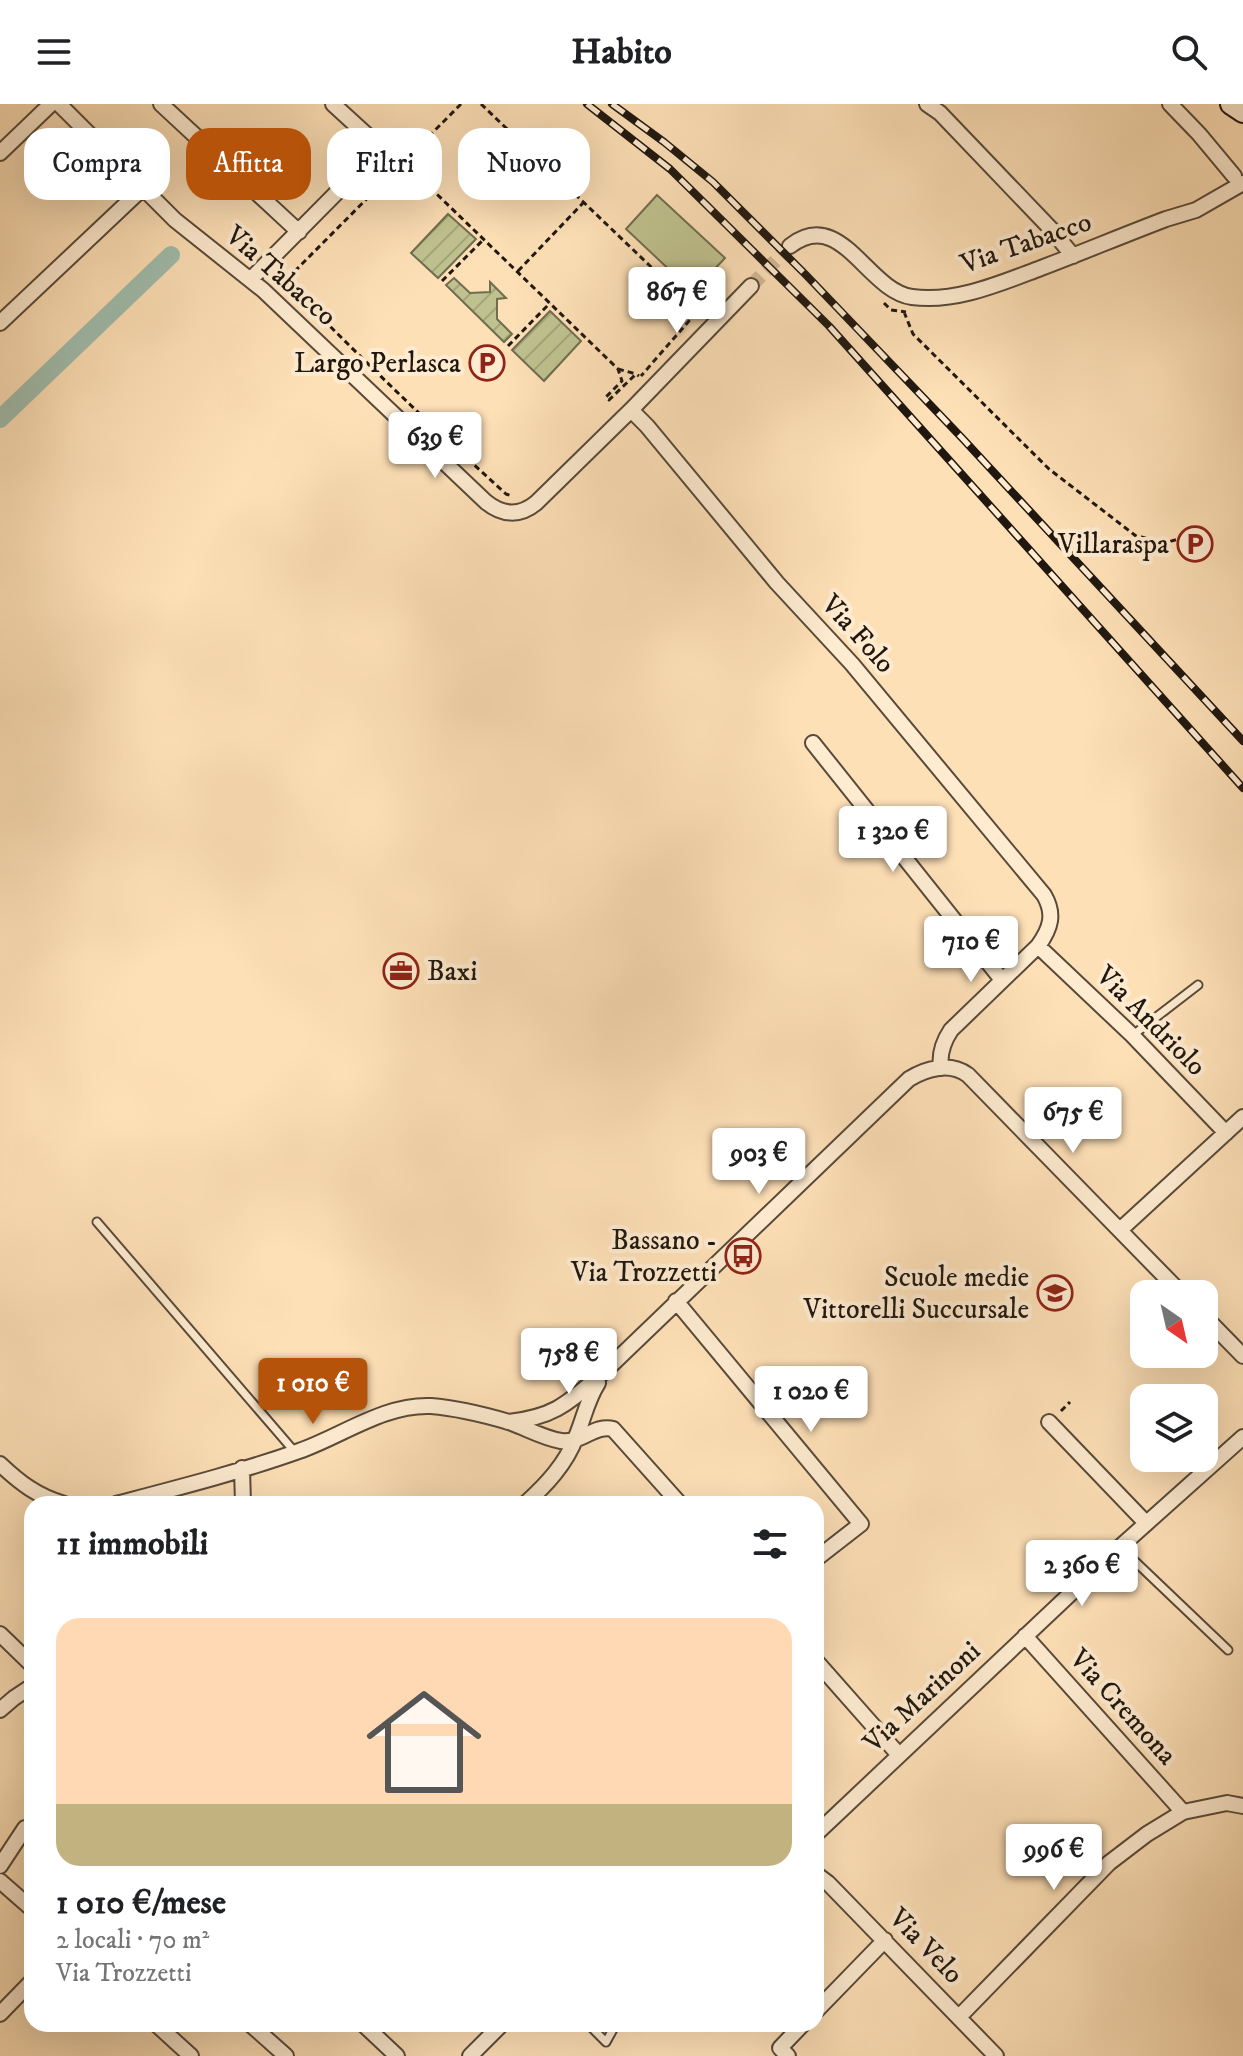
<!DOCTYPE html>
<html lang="it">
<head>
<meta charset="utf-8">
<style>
  body { margin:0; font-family:"IM FELL DW Pica",serif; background:#f2f2f2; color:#202124; height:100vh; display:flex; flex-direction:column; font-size:30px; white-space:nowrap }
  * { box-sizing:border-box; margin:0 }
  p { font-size:26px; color:#757577 }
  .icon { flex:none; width:44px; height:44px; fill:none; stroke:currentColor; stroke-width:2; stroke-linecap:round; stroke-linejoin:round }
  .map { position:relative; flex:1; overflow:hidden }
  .drawer { position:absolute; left:24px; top:1392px; width:800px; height:536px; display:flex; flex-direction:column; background:#fff; border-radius:24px; box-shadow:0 8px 32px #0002 }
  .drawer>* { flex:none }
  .guide { position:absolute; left:24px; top:24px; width:800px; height:72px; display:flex; gap:16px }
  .needle { width:52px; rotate:146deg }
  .tools { position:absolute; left:1130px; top:1176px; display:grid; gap:16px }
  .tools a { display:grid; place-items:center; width:88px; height:88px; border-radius:16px; background:#fff; box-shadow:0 8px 32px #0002; font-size:40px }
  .price { position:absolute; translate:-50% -68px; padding:0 18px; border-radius:8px; background:#fff; color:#222; font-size:26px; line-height:52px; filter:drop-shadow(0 2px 4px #0008) }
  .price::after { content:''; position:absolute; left:50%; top:48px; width:24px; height:18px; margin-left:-12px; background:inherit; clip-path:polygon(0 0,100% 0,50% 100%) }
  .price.current { background:#b45309; color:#fff }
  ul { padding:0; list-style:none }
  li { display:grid; align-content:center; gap:16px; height:424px; padding:0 32px }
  li span { display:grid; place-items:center; height:248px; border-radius:24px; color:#555 }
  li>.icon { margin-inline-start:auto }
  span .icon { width:144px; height:144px; fill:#fffc; stroke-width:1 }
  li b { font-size:34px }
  h2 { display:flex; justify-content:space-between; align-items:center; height:96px; padding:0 32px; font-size:34px }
  .tag { padding:0 28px; border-radius:24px; background:#fff; box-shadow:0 8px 32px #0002; font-size:28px; line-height:72px }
  .tag.current { background:#b45309; color:#fff }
  header { display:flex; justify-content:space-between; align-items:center; height:104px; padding:0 32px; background:#fff; font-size:36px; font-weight:700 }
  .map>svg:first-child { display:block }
  .green { fill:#bfc28f; stroke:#706d50; stroke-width:2 }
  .garden { fill:url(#garden-furrows); stroke:#706d50; stroke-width:2 }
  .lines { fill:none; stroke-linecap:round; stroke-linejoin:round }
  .canal { stroke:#a0bdad; stroke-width:18 }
  .minor-tunnel { stroke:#d2b896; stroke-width:14; stroke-dasharray:14 7; stroke-linecap:butt }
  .service-casing { stroke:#584a3a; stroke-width:11 }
  .minor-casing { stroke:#584a3a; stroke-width:18 }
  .secondary-casing { stroke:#201810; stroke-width:24 }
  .path { stroke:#201810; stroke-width:3; stroke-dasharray:6 4; stroke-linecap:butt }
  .service { stroke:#feebd0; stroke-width:7 }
  .minor { stroke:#feebd0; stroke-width:14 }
  .secondary { stroke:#feebd0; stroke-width:20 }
  .rail-casing { stroke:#201810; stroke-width:8 }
  .rail { stroke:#feebd0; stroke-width:5; stroke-dasharray:15; stroke-linecap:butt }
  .labels { text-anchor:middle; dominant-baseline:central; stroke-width:8; stroke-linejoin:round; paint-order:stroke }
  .street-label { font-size:28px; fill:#201810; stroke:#feebd0 }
  .poi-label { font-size:28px; fill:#201810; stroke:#feebd0; text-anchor:end }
</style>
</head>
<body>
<header><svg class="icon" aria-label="menu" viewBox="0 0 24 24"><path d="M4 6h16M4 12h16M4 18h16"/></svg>Habito<svg class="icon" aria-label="search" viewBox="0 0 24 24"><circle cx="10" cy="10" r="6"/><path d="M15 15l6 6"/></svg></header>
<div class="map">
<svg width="1243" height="1952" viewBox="0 0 1243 1952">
  <defs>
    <pattern id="garden-furrows" width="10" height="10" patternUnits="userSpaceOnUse" patternTransform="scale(2)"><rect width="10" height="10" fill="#bfc28f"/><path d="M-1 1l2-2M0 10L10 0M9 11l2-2" fill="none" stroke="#a4a67a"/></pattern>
  </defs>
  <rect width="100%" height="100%" fill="#fee0b7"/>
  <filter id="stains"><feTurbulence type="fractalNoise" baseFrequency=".0025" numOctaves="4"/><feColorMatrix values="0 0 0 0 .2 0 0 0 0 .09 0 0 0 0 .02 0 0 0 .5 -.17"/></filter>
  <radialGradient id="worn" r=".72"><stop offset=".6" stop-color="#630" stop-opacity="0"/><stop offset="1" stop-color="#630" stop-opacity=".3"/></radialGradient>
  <!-- green -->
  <path class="green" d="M657 91 725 154 693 188 626 125Z"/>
  <!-- garden -->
  <path class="garden" d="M448 110 476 135 438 174 411 149Z
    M454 174 470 189 490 188V178L506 194 497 195V215L512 230 504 238 446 181Z
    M550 207 581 237 544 277 512 246Z"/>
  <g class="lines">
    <!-- canal -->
    <path class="canal" d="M0 315 171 151"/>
    <!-- minor-tunnel -->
    <path class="minor-tunnel" d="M751 182 790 142"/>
    <defs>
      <path id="service" d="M1133 931 1198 881
        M97 1118 294 1347
        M1120 1443 1228 1546
        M588 1920 606 1938 616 1920"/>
      <path id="minor" d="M59 0 175 116 263 186 486 398C502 411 519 413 536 399L631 306 751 182
        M161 0 299 128
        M927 0 940 9 1051 125 1073 152
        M1170 0 1199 30 1234 72
        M0 49 51 0
        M790 142C841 102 867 187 912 193 956 199 1001 179 1041 164 1083 148 1124 131 1166 115L1196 106 1243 79
        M251 175 365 60 371 48 369 33 333 0
        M0 219 143 84
        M631 306 647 322 777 479 852 560 1044 791C1055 810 1051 824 1038 842L951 926C943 938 939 950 941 964
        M813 639 1002 876
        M1038 842 1132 931 1226 1029
        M1120 1126 1243 1013
        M676 1197 861 1420 816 1455
        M1204 1212 1243 1252
        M508 1318C556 1313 569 1298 604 1268L909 975C927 964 950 958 968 971L1182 1190
        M1049 1318 1146 1419
        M0 1360C20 1379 37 1392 64 1400
        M242 1364 243 1400
        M116 1400C177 1384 240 1368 299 1347 342 1332 384 1300 431 1302 456 1304 485 1311 509 1318 526 1324 543 1334 561 1337 580 1340 595 1320 613 1325L680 1400
        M525 1400C546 1381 566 1360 576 1333 584 1314 587 1296 598 1279
        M0 1530 32 1561
        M1025 1532 1183 1708
        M816 1557 899 1651
        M0 1606 14 1594 32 1582
        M816 1730 1120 1443 1243 1333
        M0 1762 25 1724
        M816 1770 828 1779 996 1952
        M0 1777 32 1805
        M816 1907 885 1836
        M0 1910 32 1877
        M959 1913 1109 1759 1147 1730 1183 1708 1227 1699 1243 1702
        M156 1920 191 1952
        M250 1920 286 1952
        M363 1920 397 1952
        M470 1952 502 1920
        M788 1952 780 1944 803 1920"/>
      <path id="secondary" d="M1231 0 1243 8"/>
    </defs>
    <!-- service casing -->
    <use href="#service" class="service-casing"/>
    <!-- minor casing -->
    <use href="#minor" class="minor-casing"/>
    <!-- secondary casing -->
    <use href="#secondary" class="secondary-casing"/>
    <!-- path -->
    <path class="path" d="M461 0 292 170 289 176 290 182C360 253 432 323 506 390L512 392
      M481 0 696 206 695 210 641 272
      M386 51 409 54 418 72 618 265 622 277 606 293 609 296 636 270 639 272
      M518 167 583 99
      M442 177 484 135
      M884 199 891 206 906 208
      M904 208 913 230 1049 365 1136 432 1168 438 1186 433
      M508 242 550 199
      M618 265 636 270
      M1061 1307 1070 1298"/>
    <!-- service -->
    <use href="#service" class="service"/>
    <!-- minor -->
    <use href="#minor" class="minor"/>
    <!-- secondary -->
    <use href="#secondary" class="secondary"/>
    <defs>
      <path id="rail" d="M587 0 670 65 829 222 1243 684
        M612 0 664 38 713 78 806 171 963 335 1243 637"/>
    </defs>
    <!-- rail casing -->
    <use href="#rail" class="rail-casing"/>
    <!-- rail -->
    <use href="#rail" class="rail"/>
  </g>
  <!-- icons -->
  <defs>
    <symbol id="parking-ring" viewBox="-11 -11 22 22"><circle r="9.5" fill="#feebd0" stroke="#8f2418" stroke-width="1.5"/><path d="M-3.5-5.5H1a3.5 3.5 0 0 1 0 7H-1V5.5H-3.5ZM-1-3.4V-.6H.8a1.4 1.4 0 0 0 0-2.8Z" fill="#8f2418"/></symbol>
    <symbol id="office-ring" viewBox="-11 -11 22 22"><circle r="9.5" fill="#feebd0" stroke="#8f2418" stroke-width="1.5"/><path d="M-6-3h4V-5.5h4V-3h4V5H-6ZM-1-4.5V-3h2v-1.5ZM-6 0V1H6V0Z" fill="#8f2418"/></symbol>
    <symbol id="bus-ring" viewBox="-11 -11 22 22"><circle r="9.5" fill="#feebd0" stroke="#8f2418" stroke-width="1.5"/><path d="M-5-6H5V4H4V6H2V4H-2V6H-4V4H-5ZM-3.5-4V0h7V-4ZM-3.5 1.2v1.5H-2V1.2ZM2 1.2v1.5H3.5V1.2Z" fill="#8f2418"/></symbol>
    <symbol id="school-ring" viewBox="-11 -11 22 22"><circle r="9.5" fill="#feebd0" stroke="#8f2418" stroke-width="1.5"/><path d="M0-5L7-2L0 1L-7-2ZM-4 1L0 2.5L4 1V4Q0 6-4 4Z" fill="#8f2418"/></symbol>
  </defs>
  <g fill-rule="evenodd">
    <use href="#parking-ring" x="467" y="239" width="40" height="40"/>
    <use href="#parking-ring" x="1175" y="420" width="40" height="40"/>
    <use href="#office-ring" x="381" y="847" width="40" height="40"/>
    <use href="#bus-ring" x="723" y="1132" width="40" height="40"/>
    <use href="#school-ring" x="1035" y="1169" width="40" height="40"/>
  </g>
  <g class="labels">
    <!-- street labels -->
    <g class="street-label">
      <text transform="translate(1026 139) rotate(-19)">Via Tabacco</text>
      <text transform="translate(281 172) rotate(41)">Via Tabacco</text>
      <text transform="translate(858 530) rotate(48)">Via Folo</text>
      <text transform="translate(1151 917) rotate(45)">Via Andriolo</text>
      <text transform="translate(922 1593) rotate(-43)">Via Marinoni</text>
      <text transform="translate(1123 1603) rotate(48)">Via Cremona</text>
      <text transform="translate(926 1842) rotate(46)">Via Velo</text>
    </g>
    <!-- poi labels -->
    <g class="poi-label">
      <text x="461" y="259">Largo Perlasca</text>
      <text x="1169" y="440">Villaraspa</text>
      <text x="427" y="867" text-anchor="start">Baxi</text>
      <text x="717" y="1136">Bassano -<tspan x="717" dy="32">Via Trozzetti</tspan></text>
      <text x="1029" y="1173">Scuole medie<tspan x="1029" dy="32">Vittorelli Succursale</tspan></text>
    </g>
  </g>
  <rect width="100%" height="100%" filter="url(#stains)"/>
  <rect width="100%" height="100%" fill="url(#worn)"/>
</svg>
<div class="tools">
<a><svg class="needle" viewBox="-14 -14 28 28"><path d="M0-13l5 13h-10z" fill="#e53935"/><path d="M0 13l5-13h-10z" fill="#757577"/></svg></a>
<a><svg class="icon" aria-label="layers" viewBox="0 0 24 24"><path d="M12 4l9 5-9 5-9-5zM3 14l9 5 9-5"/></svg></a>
</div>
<b class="price" style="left:677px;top:231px">867 €</b>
<b class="price" style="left:435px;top:376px">639 €</b>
<b class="price" style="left:893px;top:770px">1 320 €</b>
<b class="price" style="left:971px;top:880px">710 €</b>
<b class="price" style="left:1073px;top:1051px">675 €</b>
<b class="price" style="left:759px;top:1092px">903 €</b>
<b class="price" style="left:569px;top:1292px">758 €</b>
<b class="price current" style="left:313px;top:1322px">1 010 €</b>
<b class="price" style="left:811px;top:1330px">1 020 €</b>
<b class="price" style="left:1082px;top:1504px">2 360 €</b>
<b class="price" style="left:1054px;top:1788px">996 €</b>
<div class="guide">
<a class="tag">Compra</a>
<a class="tag current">Affitta</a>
<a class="tag">Filtri</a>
<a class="tag">Nuovo</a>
</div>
<section class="drawer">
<h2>11 immobili<svg class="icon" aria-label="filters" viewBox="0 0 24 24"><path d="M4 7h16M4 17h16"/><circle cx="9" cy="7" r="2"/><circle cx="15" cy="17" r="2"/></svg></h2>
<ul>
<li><span style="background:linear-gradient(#ffd9b3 75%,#c2b280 0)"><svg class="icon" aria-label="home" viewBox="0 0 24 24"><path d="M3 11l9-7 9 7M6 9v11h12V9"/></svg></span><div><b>1 010 €/mese</b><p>2 locali · 70 m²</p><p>Via Trozzetti</p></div></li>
</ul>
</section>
</div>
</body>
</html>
